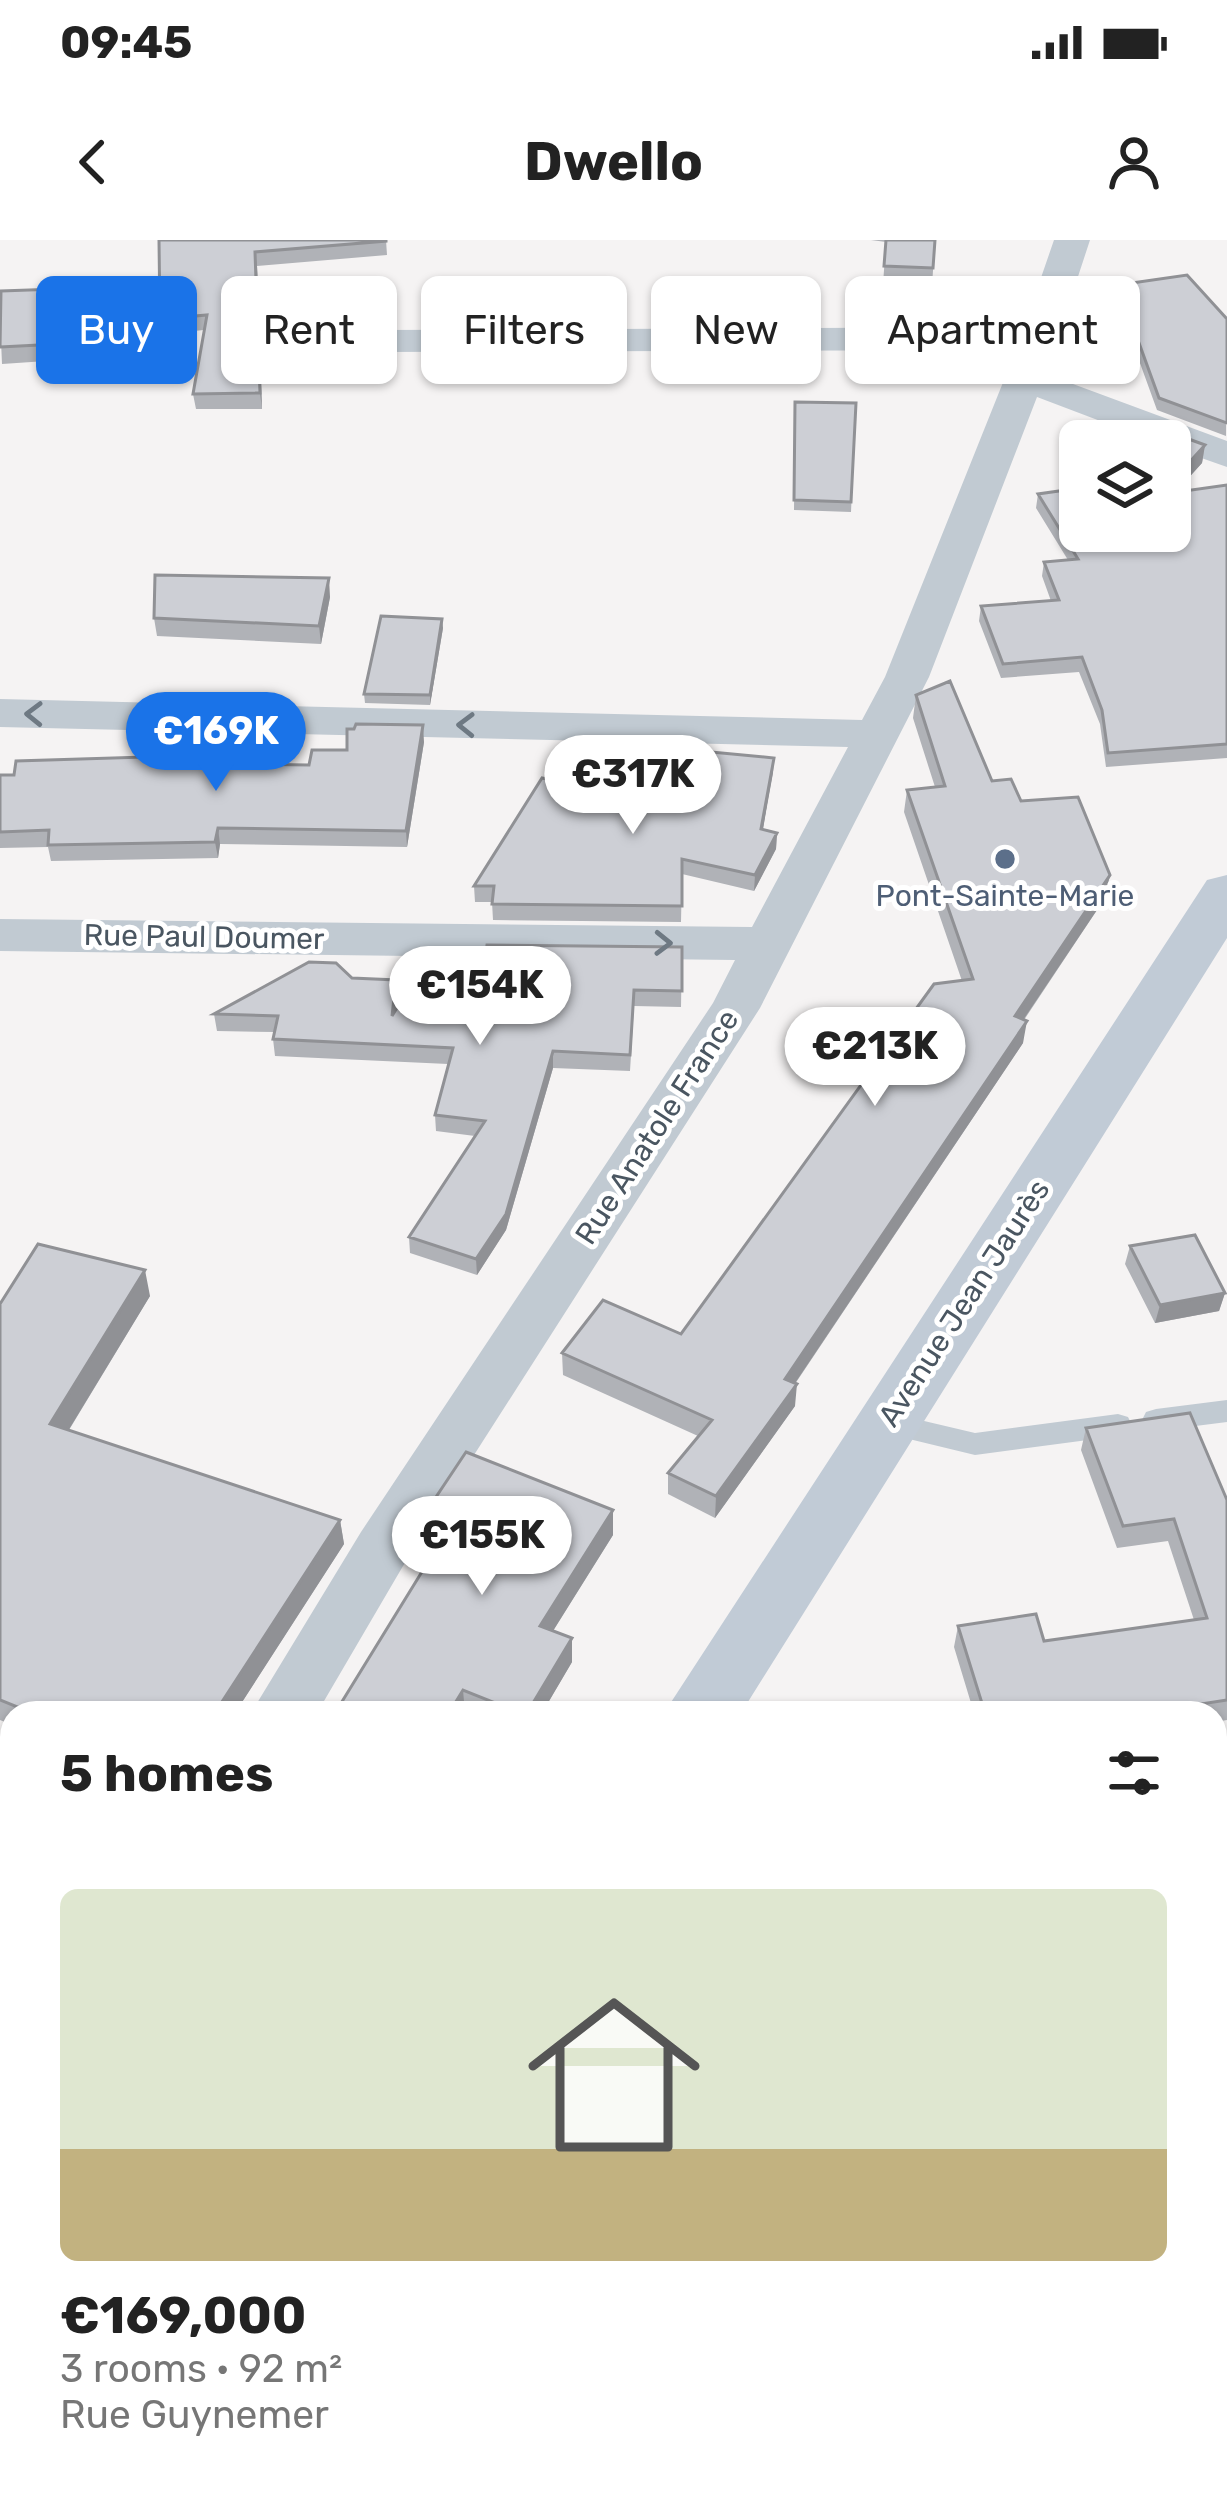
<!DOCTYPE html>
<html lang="en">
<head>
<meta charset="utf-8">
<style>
  body { margin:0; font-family:Rubik,sans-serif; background:#f2f2f2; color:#222; height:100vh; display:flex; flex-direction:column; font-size:45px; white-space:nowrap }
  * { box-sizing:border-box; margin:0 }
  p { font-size:39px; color:#767676 }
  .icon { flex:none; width:66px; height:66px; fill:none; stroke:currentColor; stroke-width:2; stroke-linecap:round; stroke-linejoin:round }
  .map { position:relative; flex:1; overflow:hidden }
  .drawer { position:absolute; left:0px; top:1461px; width:1227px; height:804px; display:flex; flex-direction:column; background:#fff; border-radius:36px 36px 0 0; box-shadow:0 3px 9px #0004 }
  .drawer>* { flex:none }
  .banner { position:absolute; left:36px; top:36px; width:1155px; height:108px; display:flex; gap:24px }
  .fabs { position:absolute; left:1059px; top:180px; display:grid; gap:24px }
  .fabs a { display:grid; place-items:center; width:132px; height:132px; border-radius:18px; background:#fff; box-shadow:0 3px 9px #0004; font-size:60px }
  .price { position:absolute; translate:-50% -102px; padding:0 27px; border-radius:42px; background:#fff; color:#222; font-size:39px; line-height:78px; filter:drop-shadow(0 3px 6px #0008) }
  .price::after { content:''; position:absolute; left:50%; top:72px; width:36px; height:27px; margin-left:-18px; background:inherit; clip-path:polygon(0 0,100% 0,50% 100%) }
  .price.on { background:#1a73e8; color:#fff }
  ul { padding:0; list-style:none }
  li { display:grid; align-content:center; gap:24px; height:636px; padding:0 60px }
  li+li { border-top:3px solid #e0e0e0 }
  li span { display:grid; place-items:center; height:372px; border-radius:18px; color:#555 }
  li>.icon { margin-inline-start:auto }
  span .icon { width:216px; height:216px; fill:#fffc; stroke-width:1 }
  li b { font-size:51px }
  h2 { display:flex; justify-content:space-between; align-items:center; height:144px; padding:0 60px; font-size:51px }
  .chip { padding:0 42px; border-radius:18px; background:#fff; box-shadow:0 3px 9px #0004; font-size:42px; line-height:108px }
  .chip.on { background:#1a73e8; color:#fff }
  .status { display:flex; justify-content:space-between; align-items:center; height:84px; padding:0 60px; background:#fff; direction:ltr }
  .status svg { height:33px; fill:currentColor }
  header { display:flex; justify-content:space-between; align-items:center; height:156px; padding:0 60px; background:#fff; font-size:54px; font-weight:700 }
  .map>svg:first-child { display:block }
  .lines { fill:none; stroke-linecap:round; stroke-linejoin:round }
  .service { fill:#c1cad2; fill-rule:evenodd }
  .minor { fill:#c1cad2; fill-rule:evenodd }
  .secondary { fill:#c1cbd6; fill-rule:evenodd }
  .wall { fill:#b0b2b7 }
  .shaded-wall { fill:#909195 }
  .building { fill:#cdcfd5; stroke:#909195; stroke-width:3 }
  .oneway { stroke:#6e7983 }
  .service-dot { fill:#5c6f8a; stroke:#fff; stroke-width:4.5 }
  .labels { text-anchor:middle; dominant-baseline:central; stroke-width:10; stroke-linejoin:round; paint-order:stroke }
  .service-label { font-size:30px; fill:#4e5e75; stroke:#fff }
  .street-label { font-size:30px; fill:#4a5661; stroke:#fff }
</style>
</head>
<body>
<div class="status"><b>09:45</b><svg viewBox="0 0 49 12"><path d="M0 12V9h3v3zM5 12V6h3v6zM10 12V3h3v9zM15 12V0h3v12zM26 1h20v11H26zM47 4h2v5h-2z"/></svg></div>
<header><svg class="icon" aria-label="back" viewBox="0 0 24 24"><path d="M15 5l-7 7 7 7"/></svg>Dwello<svg class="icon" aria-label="person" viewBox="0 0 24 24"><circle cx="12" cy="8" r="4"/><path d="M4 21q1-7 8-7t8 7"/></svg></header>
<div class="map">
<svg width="1227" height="2265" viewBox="0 0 1227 2265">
  <rect width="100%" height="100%" fill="#f5f3f3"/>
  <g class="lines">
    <!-- service -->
    <path class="service" d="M1227 1160V1182L1156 1191 1146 1188 1142 1180 1146 1172 1156 1169Z
      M886 1172 975 1193 1118 1174 1128 1177 1132 1185 1128 1193 1118 1196 975 1215 876 1191 872 1183 876 1175Z"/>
    <!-- minor -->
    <path class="minor" d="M1054 0H1090L1046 134 1227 201V227L1170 207V201H1153L1037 157 929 437 760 768 403 1326 317 1473H251L361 1292 713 763 735 720 0 711V679L752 687 848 507 0 487V459L862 480 885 437 1016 110 386 112 373 109 367 101 373 93 386 90 1024 87Z
      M12 1877V1947L0 1951V1881Z"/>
    <!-- secondary -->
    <path class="secondary" d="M1227 635V698L741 1473H664L1207 640Z
      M157 2253H249L244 2265H152Z"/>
  </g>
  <!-- wall -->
  <path class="wall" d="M159 0H386L387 15 257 26 262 169H196L193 154 204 90 162 94 160 79Z
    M871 0H935L932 46 883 44 886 2Z
    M1118 45 1227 79 1226 196 1157 170 1116 57Z
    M57 49 60 65 61 120 2 124 0 77Z
    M795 162 856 163 851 272 794 270Z
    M1175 194 1205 205 1202 223 1183 244 1181 240 1180 247 1176 252 1227 245V518L1106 527 1100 484 1079 432 1001 438 979 381 981 366 1051 361 1042 336 1044 322 1068 320 1036 268 1038 254 1179 234 1172 212Z
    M330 357 321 404 157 396 154 378Z
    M443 388 430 465 365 463 364 454Z
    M916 455 992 541 1021 561 1105 658 1024 780 1023 803 795 1144V1166L715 1278 668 1254V1233L698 1196 563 1135 562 1113 681 1094 962 741 904 572 907 550 935 547 913 478Z
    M424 502 407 607 220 604 218 618 51 621 48 607 0 608V535L178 523 309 525 347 510Z
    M774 518 763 590 777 593 776 609 754 651 682 634 681 682 493 680 492 662H475L474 646 679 561Z
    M682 707 681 767 634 766 630 831 553 828 506 990 477 1035 410 1013 409 997 475 896 436 891 435 875 448 824 275 816 273 799 275 792 217 791 214 774 352 738 396 740V769L483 737Z
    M1130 1006 1225 1053 1219 1071 1155 1083 1125 1024Z
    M150 1056 69 1190 340 1280 344 1304 235 1473H12V1485L0 1480V1064Z
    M1086 1188 1227 1260V1480L1215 1482V1473H974L954 1407 958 1386 1044 1401 1194 1380 1168 1301 1117 1308 1081 1210Z
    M434 1260 613 1295 553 1391 572 1422 542 1473H335L449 1289 437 1284Z
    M0 1565 12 1569V1728L0 1722Z
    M1227 1723V1838L1215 1840V1725Z
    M1227 1944V1994L1215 1957 1217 1946Z
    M1036 2253H1215L1227 2265H1039Z"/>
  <!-- shaded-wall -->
  <path class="shaded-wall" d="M255 12 257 26 262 169 260 153Z
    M57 49 60 65 61 120 58 104Z
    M1205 205 1202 223 1183 244 1186 226Z
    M1183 233 1180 247 1170 258V247Z
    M329 338 330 357 321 404 319 386Z
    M442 379 443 388 430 465V455Z
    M423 485 424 502 407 607 406 591Z
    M774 518 773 533 760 605 761 589Z
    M218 588 220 604 218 618 215 602Z
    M777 593 776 609 754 651 755 635Z
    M1110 635 1105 658 1011 798 1015 776Z
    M396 740 397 757 393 792 392 776Z
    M1027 781 1023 803 783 1161 785 1139Z
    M553 811V828L506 990 477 1035 476 1019Z
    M145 1030 150 1056 57 1209 50 1184Z
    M1225 1053 1219 1071 1155 1083 1160 1065Z
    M797 1144 795 1166 715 1278 716 1256Z
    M613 1270V1295L541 1410 540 1386Z
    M340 1280 344 1304 235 1473H216Z
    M572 1398V1422L542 1473H527Z
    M463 1450 465 1473H449Z
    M37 2253H51L42 2265H28Z
    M502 2253H509L503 2265H495Z"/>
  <!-- building -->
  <path class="building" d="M159 0H386V1L255 12 260 153 193 154 207 75 160 79Z
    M886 0H935L933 28 884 26Z
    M1187 35 1227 79V183L1159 158 1118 45Z
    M57 49 58 104 0 107 1 51Z
    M795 162 856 163 851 262 794 260Z
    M1175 194 1205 205 1186 226Z
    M1183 233 1170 247V235Z
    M1227 245V504L1108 513 1102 470 1082 417 1003 424 981 366 1059 360 1044 322 1078 319 1038 254 1080 248V291H1170V253Z
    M155 335 329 338 319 386 154 378Z
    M381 376 442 379 430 455 364 454Z
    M950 441 992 541 1011 539 1021 561 1078 557 1110 635 1015 776 1027 781 785 1139 797 1144 716 1256 668 1233 712 1180 562 1113 603 1060 681 1094 934 744 973 739 907 550 945 546 916 455Z
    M356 484 423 485 406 591 218 588 215 602 48 605 49 590 0 592V535H14L16 521 177 516 176 523 309 525 312 510H347V489H354Z
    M690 510 774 518 761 589 777 593 755 635 682 619V666L492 664 494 646H474L542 538 605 551 608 545 679 561Z
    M487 705 682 707V751L634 750 630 815 553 811 506 974 476 1019 409 997 485 881 435 875 453 808 273 799 278 776 214 774 309 722 336 723 352 738 396 740 392 776 413 742 483 737Z
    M1195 995 1225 1053 1160 1065 1130 1006Z
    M38 1004 145 1030 50 1184 340 1280 216 1471 221 1473H32L0 1460V1064Z
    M1190 1173 1227 1260V1460L1143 1473H985L958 1386 1036 1374 1044 1401 1207 1378 1174 1279 1123 1286 1086 1188Z
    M466 1212 613 1270 540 1386 572 1398 527 1473H520L463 1450 449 1473H335L460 1270 434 1260Z
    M0 1565 12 1569V1710L0 1705Z
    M1227 1723V1820L1215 1822V1725Z
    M1227 1944V1976L1217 1946Z
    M0 2084 12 2092V2253H37L28 2265H5L0 2262Z
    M1227 2223V2265H1049L1046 2253H1215V2226Z
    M379 2253H502L495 2265H373Z"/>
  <!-- one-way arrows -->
  <defs><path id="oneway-chevron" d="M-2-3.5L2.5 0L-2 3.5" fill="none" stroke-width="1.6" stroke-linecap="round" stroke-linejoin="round" transform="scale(3)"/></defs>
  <g class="oneway">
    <use href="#oneway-chevron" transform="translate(34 474) rotate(-179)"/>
    <use href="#oneway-chevron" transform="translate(466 485) rotate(-179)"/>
    <use href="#oneway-chevron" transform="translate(663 703) rotate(1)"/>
  </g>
  <!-- markers -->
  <circle class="service-dot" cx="1005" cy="619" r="12"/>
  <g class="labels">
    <!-- service labels -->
    <g class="service-label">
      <text x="1005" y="656">Pont-Sainte-Marie</text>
    </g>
    <!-- street labels -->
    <g class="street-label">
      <text transform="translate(204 697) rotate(1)">Rue Paul Doumer</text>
      <text transform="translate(657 887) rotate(-57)">Rue Anatole France</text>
      <text transform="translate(964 1063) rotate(-57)">Avenue Jean Jaurès</text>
    </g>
  </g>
</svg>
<div class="fabs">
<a><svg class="icon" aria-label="layers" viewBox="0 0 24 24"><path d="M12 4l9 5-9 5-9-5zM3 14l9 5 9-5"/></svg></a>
</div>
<b class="price on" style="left:216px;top:554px">€169K</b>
<b class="price" style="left:633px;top:597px">€317K</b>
<b class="price" style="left:480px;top:808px">€154K</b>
<b class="price" style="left:875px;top:869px">€213K</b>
<b class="price" style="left:482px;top:1358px">€155K</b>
<div class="banner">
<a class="chip on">Buy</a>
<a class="chip">Rent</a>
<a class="chip">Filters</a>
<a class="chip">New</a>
<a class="chip">Apartment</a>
</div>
<section class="drawer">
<h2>5 homes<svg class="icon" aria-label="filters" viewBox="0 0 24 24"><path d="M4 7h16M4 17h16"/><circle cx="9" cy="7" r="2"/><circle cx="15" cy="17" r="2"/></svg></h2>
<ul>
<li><span style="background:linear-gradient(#dfe7d0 70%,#c2b280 0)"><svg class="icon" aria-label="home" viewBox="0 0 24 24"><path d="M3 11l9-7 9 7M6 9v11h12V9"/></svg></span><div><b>€169,000</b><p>3 rooms · 92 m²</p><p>Rue Guynemer</p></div></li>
</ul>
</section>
</div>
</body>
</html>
